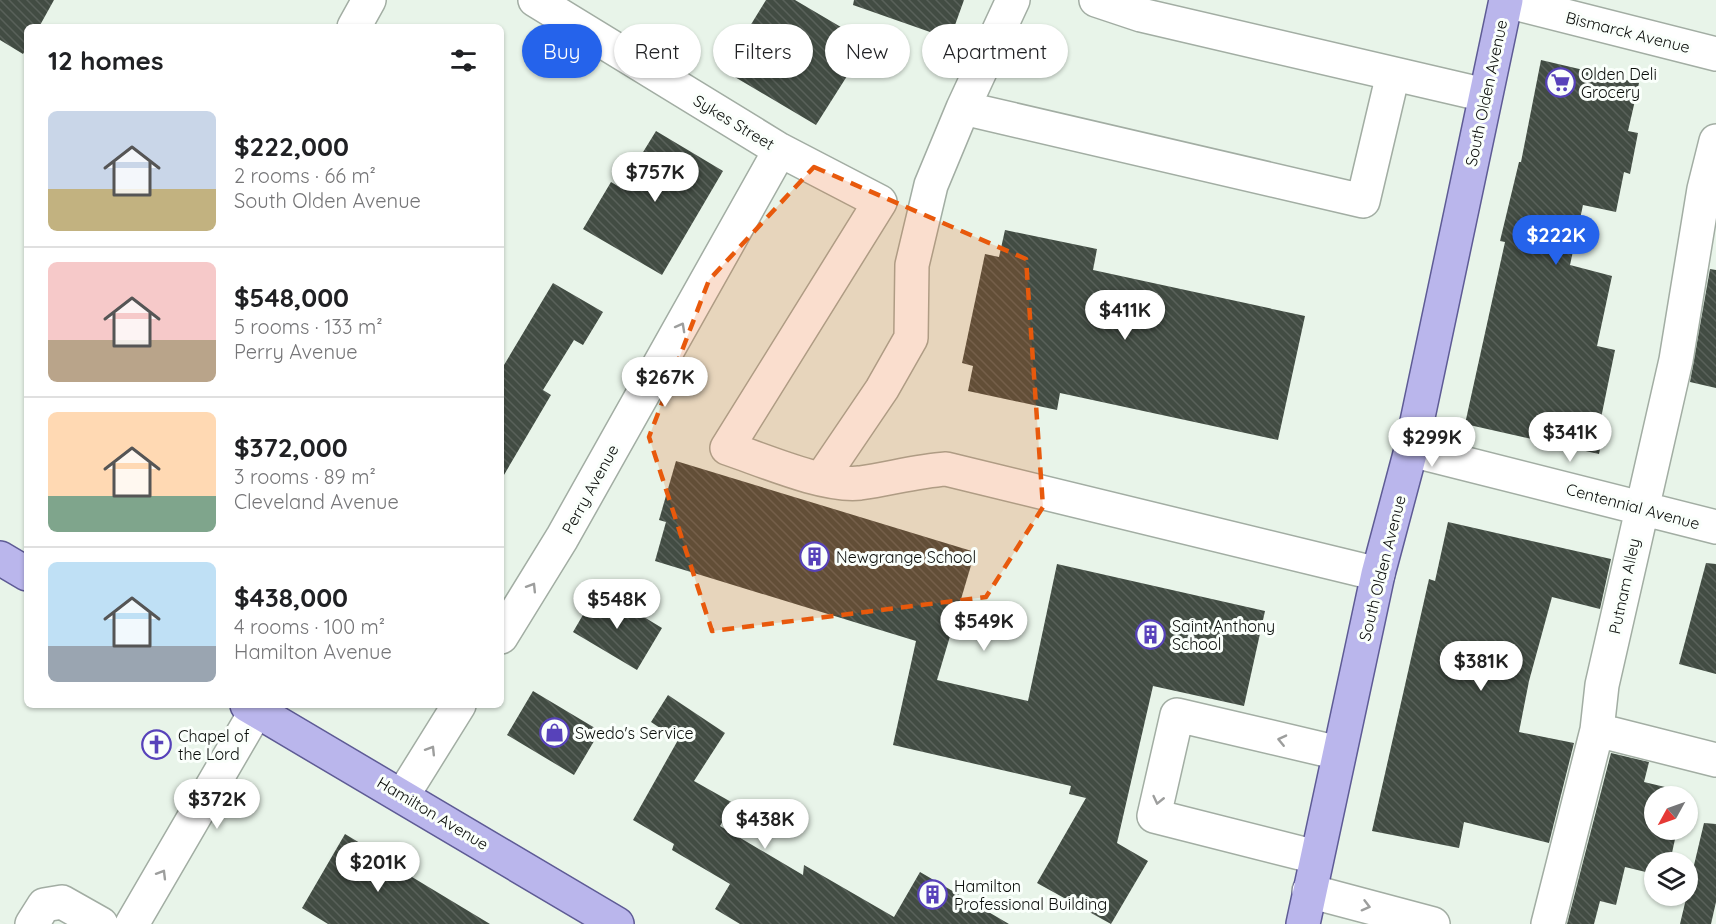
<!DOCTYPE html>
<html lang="en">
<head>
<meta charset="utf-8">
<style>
  body { margin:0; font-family:Quicksand,sans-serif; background:#f6f6f6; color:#202124; height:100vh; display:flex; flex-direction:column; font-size:22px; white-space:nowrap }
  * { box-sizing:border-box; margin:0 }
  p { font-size:20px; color:#757577 }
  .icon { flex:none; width:33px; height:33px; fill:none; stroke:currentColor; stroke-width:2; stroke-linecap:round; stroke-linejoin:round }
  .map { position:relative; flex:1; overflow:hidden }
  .sheet { position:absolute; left:24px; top:24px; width:480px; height:684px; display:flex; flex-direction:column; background:#fff; border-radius:9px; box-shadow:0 2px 4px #0004 }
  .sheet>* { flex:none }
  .top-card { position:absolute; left:522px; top:24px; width:570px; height:54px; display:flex; gap:12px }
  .needle { width:39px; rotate:230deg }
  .tools { position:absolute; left:1644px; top:786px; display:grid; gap:12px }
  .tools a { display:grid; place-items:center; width:54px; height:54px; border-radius:50%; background:#fff; box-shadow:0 2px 4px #0004; font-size:30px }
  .price { position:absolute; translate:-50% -51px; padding:0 14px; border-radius:21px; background:#fff; color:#222; font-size:20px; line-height:39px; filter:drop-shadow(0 2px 3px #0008) }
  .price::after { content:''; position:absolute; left:50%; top:36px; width:18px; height:14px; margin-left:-9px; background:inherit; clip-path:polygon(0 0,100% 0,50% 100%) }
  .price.selected { background:#2563eb; color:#fff }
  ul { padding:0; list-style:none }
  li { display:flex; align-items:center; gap:18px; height:150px; padding:0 24px }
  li+li { border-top:2px solid #e0e0e0 }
  li span { display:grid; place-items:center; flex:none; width:168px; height:120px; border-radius:9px; color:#555 }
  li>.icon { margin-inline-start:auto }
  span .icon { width:72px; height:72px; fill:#fffc; stroke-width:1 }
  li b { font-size:26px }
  h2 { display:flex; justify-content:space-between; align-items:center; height:72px; padding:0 24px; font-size:26px }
  .tag { padding:0 21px; border-radius:27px; background:#fff; box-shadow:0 2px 4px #0004; font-size:21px; line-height:54px }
  .tag.selected { background:#2563eb; color:#fff }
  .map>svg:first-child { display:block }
  .building { fill:url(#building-back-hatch) }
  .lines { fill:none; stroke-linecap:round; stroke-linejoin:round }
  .minor-casing { stroke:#a2ada3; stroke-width:36 }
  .major-casing { stroke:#5e5b95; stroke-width:36 }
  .minor { stroke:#fff; stroke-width:33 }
  .major { stroke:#bab6ec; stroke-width:33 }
  .oneway { stroke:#9d9e9d }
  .marked { fill:#e8590c; fill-opacity:0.2; stroke:#e8590c; stroke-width:4.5; stroke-dasharray:12 8; stroke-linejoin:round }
  .labels { text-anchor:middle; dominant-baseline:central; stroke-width:6; stroke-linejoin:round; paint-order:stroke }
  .street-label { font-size:16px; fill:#090c09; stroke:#fafffb }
  .poi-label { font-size:16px; fill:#090c09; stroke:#fafffb; text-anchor:start }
</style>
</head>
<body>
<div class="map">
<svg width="1716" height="924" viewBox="0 0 1716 924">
  <defs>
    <pattern id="building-back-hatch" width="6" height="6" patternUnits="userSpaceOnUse" patternTransform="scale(1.5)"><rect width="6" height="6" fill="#424c43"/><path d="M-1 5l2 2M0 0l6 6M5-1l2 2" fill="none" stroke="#59615a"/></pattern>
  </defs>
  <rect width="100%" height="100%" fill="#e8f4e9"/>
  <!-- building -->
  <path class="building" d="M0 0H54L39 27H27V47L23 54 0 40Z
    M766 0H795L868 43 816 125 723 70Z
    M854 0H964L950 39 853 5Z
    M1541 60 1639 83 1628 131 1638 133 1630 174 1624 172 1616 212 1583 205 1570 265 1612 276 1597 346 1615 350 1600 423 1605 424 1599 454 1465 424 1505 242 1500 241 1519 162H1521Z
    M656 131 723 171 662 275 583 229 611 182 621 188Z
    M1005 230 1097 249 1093 270 1305 316 1278 440 1060 393 1057 410 968 391 973 366 962 363 985 254 999 257Z
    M1710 269 1716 270V388L1690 382Z
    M553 283 603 312 583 345 574 340 543 390 551 395 501 480V370Z
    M676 461 975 552 937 680 1028 701 1057 564 1265 611 1244 706 1153 686 1117 843 1148 861 1111 924 1037 883 1086 798 1069 794 1071 786 893 745 916 641 655 561 666 522 659 520Z
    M1448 522 1611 559 1600 609 1552 597 1529 681 1519 732 1574 743 1549 843 1464 822 1459 848 1372 831 1429 579 1435 581Z
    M1706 563 1716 564V674L1679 664Z
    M598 589 662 628 637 670 573 632Z
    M533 691 600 731 574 775 507 735Z
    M668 695 725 733 694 781 733 803 720 826 803 875 804 865 894 917 920 872 1009 924H740L715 909 730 884 672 850 674 844 633 820 678 740 651 722Z
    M1611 753 1649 762 1644 782 1686 792 1685 796H1654V830H1677L1670 862H1654V874L1625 867 1616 905 1600 901 1594 924H1567Z
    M1704 823 1716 824V902L1711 924H1680Z
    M345 834 408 872 407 874 490 924H328L302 908Z"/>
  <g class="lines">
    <defs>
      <path id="minor" d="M535 0 780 150 880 202 727 448C763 460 824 487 860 483 889 479 917 471 946 469L1378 574
        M1096 0 1141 15 1485 95
        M1506 1 1716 54
        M354 27 369 0
        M963 108 1363 201 1393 74
        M1411 450 1716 527
        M821 479 882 389 911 338 912 265 931 185 963 108 1013 0
        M501 637 562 538 780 150
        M1597 730 1716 760
        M403 795 459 705
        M1316 857 1154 816 1177 715 1339 753
        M1309 891 1433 924
        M32 924 44 905 62 902 101 924
        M132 924 256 711
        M1548 924 1597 730 1602 685 1676 360 1704 189 1716 141"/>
      <path id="major" d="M0 558 27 574
        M247 705 617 924
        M1303 924 1378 574 1411 450 1506 0"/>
    </defs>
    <!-- minor casing -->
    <use href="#minor" class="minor-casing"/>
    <!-- major casing -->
    <use href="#major" class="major-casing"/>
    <!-- minor -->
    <use href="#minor" class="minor"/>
    <!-- major -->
    <use href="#major" class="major"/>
  </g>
  <!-- one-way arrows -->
  <defs><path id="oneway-chevron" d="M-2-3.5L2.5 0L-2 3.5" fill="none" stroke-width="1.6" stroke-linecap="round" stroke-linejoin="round" transform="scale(1.5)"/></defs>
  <g class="oneway">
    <use href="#oneway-chevron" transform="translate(681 327) rotate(-61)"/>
    <use href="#oneway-chevron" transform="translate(532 587) rotate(-58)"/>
    <use href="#oneway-chevron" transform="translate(1282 740) rotate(-167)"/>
    <use href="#oneway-chevron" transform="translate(431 750) rotate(-58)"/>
    <use href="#oneway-chevron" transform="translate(1158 800) rotate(103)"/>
    <use href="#oneway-chevron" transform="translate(162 874) rotate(-59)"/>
    <use href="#oneway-chevron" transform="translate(1366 906) rotate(15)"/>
  </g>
  <!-- marked area -->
  <path class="marked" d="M814 167 1026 259 1043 507 986 597 712 631 649 437 709 280Z"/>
  <!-- icons -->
  <defs>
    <symbol id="supermarket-ring" viewBox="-11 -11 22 22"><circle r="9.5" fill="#fafffb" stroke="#5742ba" stroke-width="1.5"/><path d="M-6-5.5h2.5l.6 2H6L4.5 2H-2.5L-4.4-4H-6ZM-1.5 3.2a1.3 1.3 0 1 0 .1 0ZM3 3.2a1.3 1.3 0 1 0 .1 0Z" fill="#5742ba"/></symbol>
    <symbol id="building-ring" viewBox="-11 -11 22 22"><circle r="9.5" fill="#fafffb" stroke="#5742ba" stroke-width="1.5"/><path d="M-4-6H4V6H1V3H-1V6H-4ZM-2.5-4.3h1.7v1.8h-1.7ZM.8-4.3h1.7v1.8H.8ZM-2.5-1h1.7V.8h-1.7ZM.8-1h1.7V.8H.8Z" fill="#5742ba"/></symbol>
    <symbol id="shop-ring" viewBox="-11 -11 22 22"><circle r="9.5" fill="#fafffb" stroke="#5742ba" stroke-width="1.5"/><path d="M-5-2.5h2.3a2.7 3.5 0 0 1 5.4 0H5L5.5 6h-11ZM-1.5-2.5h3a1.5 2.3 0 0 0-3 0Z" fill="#5742ba"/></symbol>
    <symbol id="church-ring" viewBox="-11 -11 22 22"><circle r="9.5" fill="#fafffb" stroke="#5742ba" stroke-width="1.5"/><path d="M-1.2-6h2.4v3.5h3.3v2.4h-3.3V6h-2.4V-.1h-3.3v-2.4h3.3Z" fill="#5742ba"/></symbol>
  </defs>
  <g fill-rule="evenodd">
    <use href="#supermarket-ring" x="1544" y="66" width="33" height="33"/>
    <use href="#building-ring" x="798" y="540" width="33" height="33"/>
    <use href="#building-ring" x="1134" y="618" width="33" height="33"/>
    <use href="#shop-ring" x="538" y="716" width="33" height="33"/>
    <use href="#church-ring" x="140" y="728" width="33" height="33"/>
    <use href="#building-ring" x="916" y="878" width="33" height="33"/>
  </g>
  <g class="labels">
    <!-- street labels -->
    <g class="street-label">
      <text transform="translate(1628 32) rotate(14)">Bismarck Avenue</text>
      <text transform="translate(1486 93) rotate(-78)">South Olden Avenue</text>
      <text transform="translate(734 122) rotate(31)">Sykes Street</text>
      <text transform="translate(590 489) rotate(-61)">Perry Avenue</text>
      <text transform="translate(1633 506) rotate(15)">Centennial Avenue</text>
      <text transform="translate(1382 568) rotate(-76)">South Olden Avenue</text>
      <text transform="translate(1624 586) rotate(-78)">Putnam Alley</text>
      <text transform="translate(433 813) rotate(31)">Hamilton Avenue</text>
    </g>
    <!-- poi labels -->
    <g class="poi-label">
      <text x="1581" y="74">Olden Deli<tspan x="1581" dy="18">Grocery</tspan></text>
      <text x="836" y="557">Newgrange School</text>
      <text x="1172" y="626">Saint Anthony<tspan x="1172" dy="18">School</tspan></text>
      <text x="575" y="733">Swedo's Service</text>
      <text x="178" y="736">Chapel of<tspan x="178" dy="18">the Lord</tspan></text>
      <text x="954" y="886">Hamilton<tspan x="954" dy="18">Professional Building</tspan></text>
    </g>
  </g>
</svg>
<div class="tools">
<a><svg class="needle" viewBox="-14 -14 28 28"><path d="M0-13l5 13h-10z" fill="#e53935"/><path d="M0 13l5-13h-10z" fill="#757577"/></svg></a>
<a><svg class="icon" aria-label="layers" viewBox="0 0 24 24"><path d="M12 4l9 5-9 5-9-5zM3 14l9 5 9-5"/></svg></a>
</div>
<b class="price" style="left:655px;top:203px">$757K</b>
<b class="price selected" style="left:1556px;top:266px">$222K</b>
<b class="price" style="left:1125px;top:341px">$411K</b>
<b class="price" style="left:665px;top:408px">$267K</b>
<b class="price" style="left:1570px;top:463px">$341K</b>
<b class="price" style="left:1432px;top:468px">$299K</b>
<b class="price" style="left:617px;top:630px">$548K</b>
<b class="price" style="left:984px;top:652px">$549K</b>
<b class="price" style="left:1481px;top:692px">$381K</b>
<b class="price" style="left:217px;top:830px">$372K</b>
<b class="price" style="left:765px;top:850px">$438K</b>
<b class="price" style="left:378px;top:893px">$201K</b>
<div class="top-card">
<a class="tag selected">Buy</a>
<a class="tag">Rent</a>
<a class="tag">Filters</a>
<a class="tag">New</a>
<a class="tag">Apartment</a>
</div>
<section class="sheet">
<h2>12 homes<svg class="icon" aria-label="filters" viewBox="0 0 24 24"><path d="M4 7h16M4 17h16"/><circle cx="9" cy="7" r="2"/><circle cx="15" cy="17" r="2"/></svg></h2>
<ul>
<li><span style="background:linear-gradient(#c9d6e8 65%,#c2b280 0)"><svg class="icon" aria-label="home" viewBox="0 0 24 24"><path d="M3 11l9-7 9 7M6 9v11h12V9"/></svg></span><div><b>$222,000</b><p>2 rooms · 66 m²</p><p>South Olden Avenue</p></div></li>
<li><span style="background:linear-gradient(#f6c9c9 65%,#b9a48a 0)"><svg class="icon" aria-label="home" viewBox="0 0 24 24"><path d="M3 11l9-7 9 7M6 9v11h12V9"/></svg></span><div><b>$548,000</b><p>5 rooms · 133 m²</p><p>Perry Avenue</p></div></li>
<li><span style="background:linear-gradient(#ffd9b3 70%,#7fa58c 0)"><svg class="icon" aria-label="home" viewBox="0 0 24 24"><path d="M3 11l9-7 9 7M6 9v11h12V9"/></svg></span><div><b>$372,000</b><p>3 rooms · 89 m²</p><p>Cleveland Avenue</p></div></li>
<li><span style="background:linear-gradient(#bfe0f5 70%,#9aa5b1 0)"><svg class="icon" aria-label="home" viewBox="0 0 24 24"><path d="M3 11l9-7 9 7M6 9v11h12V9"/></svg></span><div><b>$438,000</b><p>4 rooms · 100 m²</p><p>Hamilton Avenue</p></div></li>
</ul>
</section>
</div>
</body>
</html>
